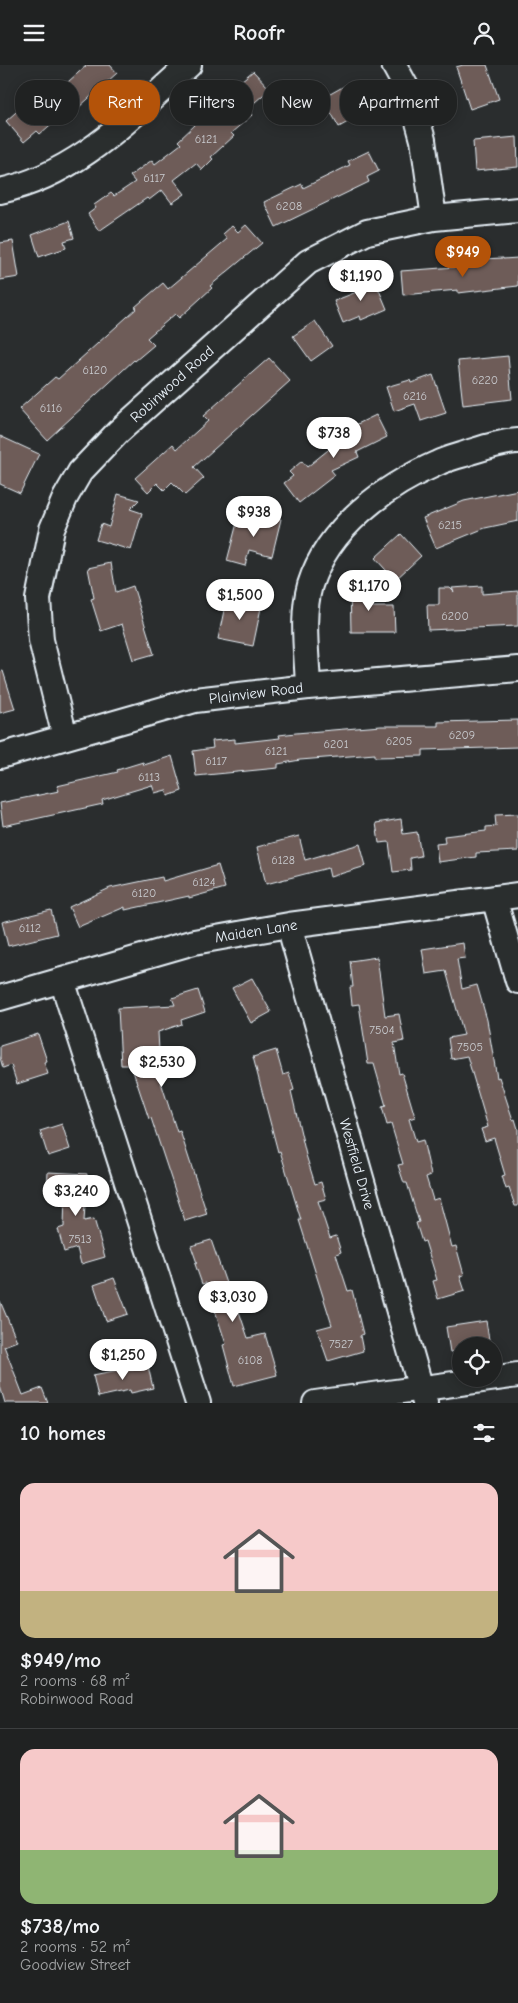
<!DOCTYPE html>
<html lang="en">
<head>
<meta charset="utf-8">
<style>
  body { margin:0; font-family:"Comic Neue",sans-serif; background:#282a2a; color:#f1f3f6; height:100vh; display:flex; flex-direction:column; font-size:19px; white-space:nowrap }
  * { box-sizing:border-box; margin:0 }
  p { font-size:16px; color:#a2a4a5 }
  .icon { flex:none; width:28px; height:28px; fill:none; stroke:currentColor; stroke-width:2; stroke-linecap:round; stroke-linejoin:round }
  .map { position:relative; height:1338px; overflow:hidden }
  .details { display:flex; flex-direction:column; background:#202222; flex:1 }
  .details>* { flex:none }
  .hud { position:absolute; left:15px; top:15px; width:489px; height:45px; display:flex; gap:10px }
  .buttons { position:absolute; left:452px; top:1272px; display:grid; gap:10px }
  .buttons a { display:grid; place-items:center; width:50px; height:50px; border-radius:50%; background:#202222; box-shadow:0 2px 12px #0003,0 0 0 1px #3d3f40; font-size:25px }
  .price { position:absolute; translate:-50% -42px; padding:0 11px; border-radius:18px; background:#fff; color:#222; font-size:16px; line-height:32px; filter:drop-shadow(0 1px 2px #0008) }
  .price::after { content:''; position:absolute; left:50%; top:30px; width:15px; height:11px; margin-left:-8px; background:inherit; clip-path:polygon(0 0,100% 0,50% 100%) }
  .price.selected { background:#b45309; color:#fff }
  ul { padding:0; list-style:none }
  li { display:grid; align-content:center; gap:10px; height:265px; padding:0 20px }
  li+li { border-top:1px solid #3d3f40 }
  li span { display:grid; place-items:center; height:155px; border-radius:15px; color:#555 }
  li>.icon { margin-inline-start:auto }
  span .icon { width:90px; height:90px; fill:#fffc; stroke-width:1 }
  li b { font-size:21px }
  h2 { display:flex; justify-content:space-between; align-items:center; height:60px; padding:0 20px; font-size:21px }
  .pill { padding:0 18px; border-radius:20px; background:#202222; box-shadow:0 2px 12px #0003,0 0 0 1px #3d3f40; font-size:18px; line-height:45px }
  .pill.selected { background:#b45309; color:#fff }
  header { display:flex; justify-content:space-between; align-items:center; height:65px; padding:0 20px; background:#202222; font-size:22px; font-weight:600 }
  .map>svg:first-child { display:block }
  .building { fill:#6e5c58; stroke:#e8f1f8 }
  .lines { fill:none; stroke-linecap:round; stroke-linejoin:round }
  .minor-casing { stroke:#e8f1f8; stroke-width:28 }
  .minor { stroke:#2a2d2e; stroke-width:24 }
  .labels { text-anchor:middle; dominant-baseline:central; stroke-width:5; stroke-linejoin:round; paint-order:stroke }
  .number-label { font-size:12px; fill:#caccd0 }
  .street-label { font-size:15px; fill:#e8f1f8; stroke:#2a2d2e }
</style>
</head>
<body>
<header><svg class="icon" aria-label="menu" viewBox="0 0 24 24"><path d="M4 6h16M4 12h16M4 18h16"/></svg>Roofr<svg class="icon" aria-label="person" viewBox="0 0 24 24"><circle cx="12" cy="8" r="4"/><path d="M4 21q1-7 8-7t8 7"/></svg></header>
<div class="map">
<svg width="518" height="1338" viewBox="0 0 518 1338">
  <rect width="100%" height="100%" fill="#2a2d2e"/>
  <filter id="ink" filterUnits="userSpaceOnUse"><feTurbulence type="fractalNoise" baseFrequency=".02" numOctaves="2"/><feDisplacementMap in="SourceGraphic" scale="10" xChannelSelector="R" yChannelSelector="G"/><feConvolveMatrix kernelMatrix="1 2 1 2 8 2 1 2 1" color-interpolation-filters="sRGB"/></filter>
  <g filter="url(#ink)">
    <!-- building -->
    <path class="building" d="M87 0H110L117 8 78 43 74 39 40 69 37 66 24 77 6 56 24 40 20 36 34 23 39 29 43 26 50 33Z
      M463 0H487L499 34 470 44 456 2Z
      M253 6 270 24 247 44 252 50 231 68 234 71 211 92 213 94 202 105 196 98 174 115 185 129 172 138 162 125 149 135 147 133 99 166 88 149 96 143 94 140 111 128 114 131 135 117 130 111 152 95 155 99 181 79 178 76 195 60 191 55 207 40 212 46 238 23 235 21Z
      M348 19 364 48 339 62 323 33Z
      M517 72 518 102 475 106 473 76Z
      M369 86 379 106 367 112 369 117 276 162 264 137 302 119 303 123 350 100 348 96Z
      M69 156 74 173 64 176 66 183 39 192 32 170Z
      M246 160 262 178 210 221 212 223 179 253 175 249 147 273 154 280 135 296 134 295 47 375 19 344 55 312 58 314 137 243 135 242 163 218 168 224 227 174 223 169 232 161 238 167Z
      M13 176 19 212 0 215V178Z
      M503 193V194L518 193V221L458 228V225L403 230 401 206 482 200 481 194Z
      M374 213 387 244 361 255 360 251 343 258 334 236 359 226 357 220Z
      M315 256 332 281 311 296 293 271Z
      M508 291 512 334 463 340 458 296Z
      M269 293 290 316 194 402 204 413 185 430 172 417 164 425 157 418 148 427 135 413 173 379 177 384 208 356 203 351Z
      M433 310 446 348 421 356 415 339 394 346 386 322 410 315 411 318Z
      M376 350 387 372 357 387 359 392 331 405 335 410 299 438 284 418 293 411 289 407 302 396 307 402 338 377 349 372 345 365Z
      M0 371 39 389 20 428 0 419Z
      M518 425V456L485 463 436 483 423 453 464 436Z
      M118 429 139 435 130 444 142 448 131 485 96 475 101 459 109 462Z
      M253 446 281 454 272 491 249 485 245 501 227 496 238 454 250 458Z
      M401 469 421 491 395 515 375 493Z
      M111 498 116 527 133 521 154 589 133 595 122 559 101 566 91 534 94 533 88 503Z
      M372 518 373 535 365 542H394L395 567H351L350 519Z
      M482 521V529L518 526V561L428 565 427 540H439V523H450L454 527 452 523Z
      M227 531 262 538 253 581 218 574Z
      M3 606 15 644 0 648V607Z
      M518 655V682L423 685V691L375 692V689L300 695 278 699V703L196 711 193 686 213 683 212 676 235 674V678L280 673 279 670 296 668 381 661H438V657Z
      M172 691 182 726 168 731 166 725 155 728 152 720 102 735 103 739 3 761 0 738 59 726 57 721 118 707 117 705 143 697 144 700Z
      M518 749V786L476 788V792L438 797 436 779 445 778 444 771 486 766V762L496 761 495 750Z
      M401 754 403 769 417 767 421 791 410 793 411 805 393 807 389 777 379 778 376 758Z
      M299 771 305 795 360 779 366 801 330 812 328 803 266 819 257 782Z
      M218 800 225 823 189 833V831L125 845V842L78 862 69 842 110 823 162 812 163 816Z
      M51 845 57 869 8 881 2 857Z
      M463 878 465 893 457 894 462 924 477 920 487 955 497 1013 499 1012 513 1055 515 1054 518 1064V1141H515L509 1123 506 1124 502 1111 505 1110 494 1073 485 1076 481 1064 488 1062 467 991 451 994 448 973 464 970 446 906 426 909 422 884Z
      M377 892 385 951 399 949 404 976 394 978 399 1009 402 1008 415 1052 409 1054 416 1077 423 1075 431 1110 426 1112 433 1135 439 1133 452 1182 456 1181 464 1210 460 1211 465 1226 438 1234 433 1216 437 1215 425 1176 422 1177 416 1158 419 1157 407 1118H404L398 1100 403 1099 391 1059 387 1060 382 1042 386 1041 374 999H368L359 939 352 940 350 922H353L350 896Z
      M252 913 271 947 251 958 232 923Z
      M198 925 205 947 181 955 182 959 158 967 159 986H151L177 1067 180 1066 207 1149 185 1156 151 1053 149 1054 131 1000H121L118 943 175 940 172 933Z
      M38 969 47 996 44 997 48 1009 17 1019 11 1000 3 1003 0 993V981Z
      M276 985 283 1010 289 1008 294 1025 291 1026 306 1090 315 1119 321 1117 326 1134 318 1136 330 1173 336 1171 341 1187 336 1189 348 1226 352 1225 363 1269 360 1271 363 1286 328 1296 317 1264 332 1260 299 1155H301L280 1086 278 1087 253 992Z
      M62 1059 70 1084 48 1091 40 1066Z
      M48 1107 87 1109 84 1156 94 1154 105 1192 81 1199 77 1183 64 1187 58 1164 64 1162 65 1127 47 1126Z
      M211 1175 228 1224 231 1223 248 1273 265 1269 277 1310 234 1321 223 1280 226 1279 206 1218 202 1219 195 1199 197 1198 191 1181Z
      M114 1213 128 1249 106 1256 94 1220Z
      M0 1236 17 1276 4 1281 23 1330 42 1323 48 1338H5L0 1321Z
      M486 1256 490 1281H461V1286L450 1287 446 1262Z
      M148 1301 153 1323 131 1328 130 1325 98 1332 93 1310 123 1304 124 1306Z"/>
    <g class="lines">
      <defs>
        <path id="minor" d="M394 0 411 31 423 75 434 153
          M0 126C79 109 131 51 189 0
          M308 622C307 589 301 552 310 520 328 462 385 421 438 398 448 393 460 391 470 387 486 382 501 377 518 376
          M65 672 41 575 38 534 52 464 65 433 80 407 118 367 308 197 367 167 434 153 518 145
          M0 691 195 635 308 622 518 604
          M494 833 518 916
          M289 860 425 1338
          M62 915 198 1338
          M0 933 194 877 289 860 518 830
          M315 1338 518 1310"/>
      </defs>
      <!-- minor casing -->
      <use href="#minor" class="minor-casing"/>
      <!-- minor -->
      <use href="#minor" class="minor"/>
    </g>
  </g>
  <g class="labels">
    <!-- number labels -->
    <g class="number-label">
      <text x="206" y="74">6121</text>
      <text x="154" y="113">6117</text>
      <text x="289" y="141">6208</text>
      <text x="95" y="305">6120</text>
      <text x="485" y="315">6220</text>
      <text x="415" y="331">6216</text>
      <text x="51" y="343">6116</text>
      <text x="450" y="460">6215</text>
      <text x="455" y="551">6200</text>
      <text x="462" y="670">6209</text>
      <text x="399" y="676">6205</text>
      <text x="336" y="679">6201</text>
      <text x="276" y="686">6121</text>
      <text x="216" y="696">6117</text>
      <text x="149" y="712">6113</text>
      <text x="283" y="795">6128</text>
      <text x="204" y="817">6124</text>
      <text x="144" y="828">6120</text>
      <text x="30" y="863">6112</text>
      <text x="382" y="965">7504</text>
      <text x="470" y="982">7505</text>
      <text x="80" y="1174">7513</text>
      <text x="341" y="1279">7527</text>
      <text x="250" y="1295">6108</text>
    </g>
    <!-- street labels -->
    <g class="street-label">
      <text transform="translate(172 319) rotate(-42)">Robinwood Road</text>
      <text transform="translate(256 628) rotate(-7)">Plainview Road</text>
      <text transform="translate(256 866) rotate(-9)">Maiden Lane</text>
      <text transform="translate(357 1099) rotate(74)">Westfield Drive</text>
    </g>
  </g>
</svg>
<div class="buttons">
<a><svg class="icon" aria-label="locate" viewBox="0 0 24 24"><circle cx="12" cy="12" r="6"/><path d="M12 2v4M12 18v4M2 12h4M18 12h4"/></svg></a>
</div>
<b class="price selected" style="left:463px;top:213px">$949</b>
<b class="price" style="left:361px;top:237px">$1,190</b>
<b class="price" style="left:334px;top:394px">$738</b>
<b class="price" style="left:254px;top:473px">$938</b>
<b class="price" style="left:369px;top:547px">$1,170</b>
<b class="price" style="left:240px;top:556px">$1,500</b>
<b class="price" style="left:162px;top:1023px">$2,530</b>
<b class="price" style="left:76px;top:1152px">$3,240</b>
<b class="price" style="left:233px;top:1258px">$3,030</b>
<b class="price" style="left:123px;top:1316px">$1,250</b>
<div class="hud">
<a class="pill">Buy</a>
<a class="pill selected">Rent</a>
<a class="pill">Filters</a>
<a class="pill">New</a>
<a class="pill">Apartment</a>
</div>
</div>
<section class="details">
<h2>10 homes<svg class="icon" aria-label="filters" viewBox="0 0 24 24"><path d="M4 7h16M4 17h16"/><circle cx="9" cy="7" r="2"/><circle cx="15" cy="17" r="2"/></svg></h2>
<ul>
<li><span style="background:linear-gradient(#f6c9c9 70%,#c2b280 0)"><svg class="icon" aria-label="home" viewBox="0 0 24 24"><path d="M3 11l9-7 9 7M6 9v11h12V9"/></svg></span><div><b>$949/mo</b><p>2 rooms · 68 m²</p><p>Robinwood Road</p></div></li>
<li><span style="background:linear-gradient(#f6c9c9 65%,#8fb573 0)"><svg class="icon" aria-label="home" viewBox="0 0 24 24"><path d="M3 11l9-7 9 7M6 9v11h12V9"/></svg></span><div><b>$738/mo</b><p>2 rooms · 52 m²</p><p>Goodview Street</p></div></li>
</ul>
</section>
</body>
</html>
